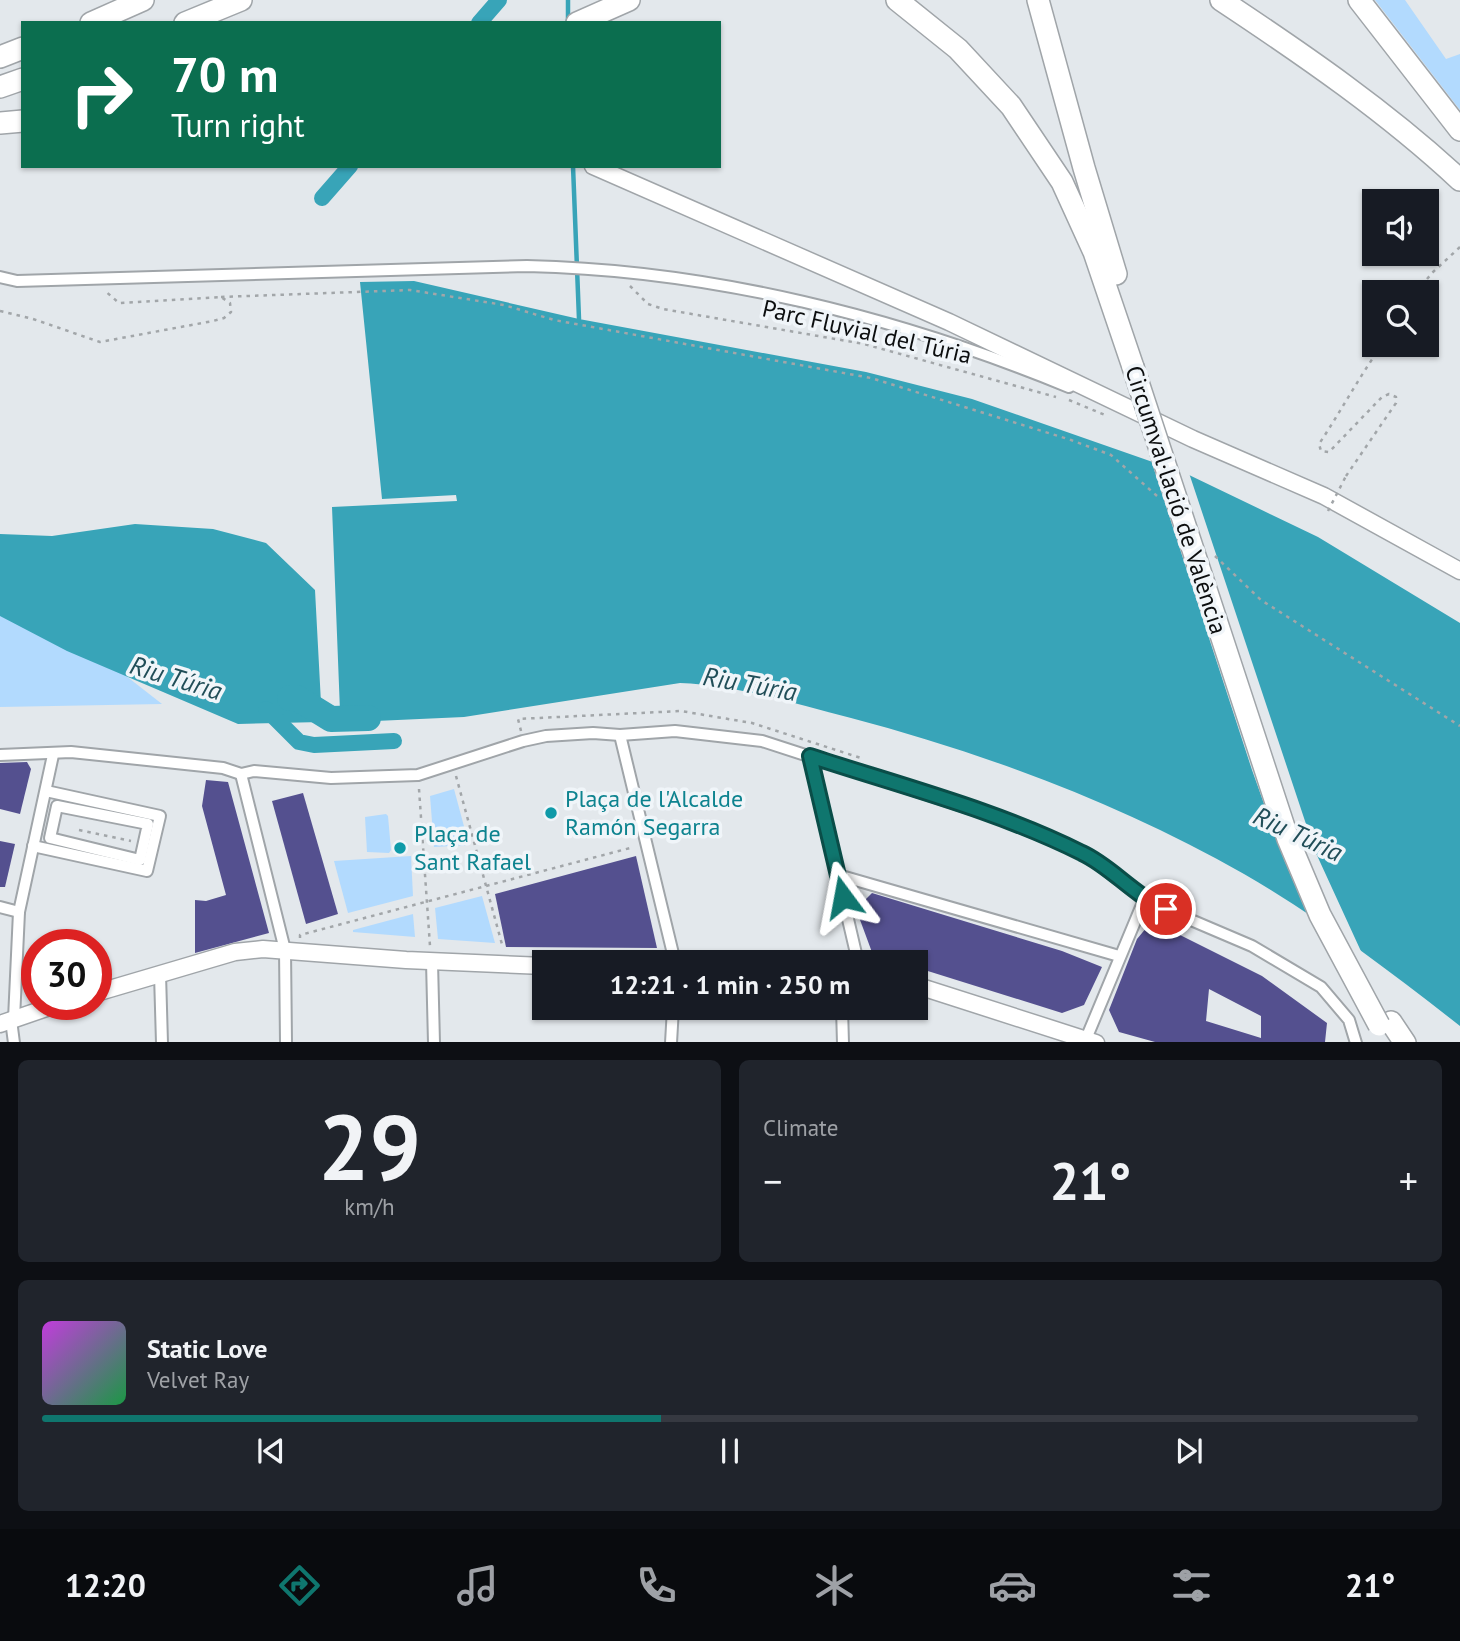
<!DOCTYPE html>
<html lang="en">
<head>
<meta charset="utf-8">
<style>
	body { margin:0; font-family:"PT Sans",sans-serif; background:#20242c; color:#f1f3f6; height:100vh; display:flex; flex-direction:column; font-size:26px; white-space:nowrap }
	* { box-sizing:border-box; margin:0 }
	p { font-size:23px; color:#9ea1a6 }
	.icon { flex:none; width:38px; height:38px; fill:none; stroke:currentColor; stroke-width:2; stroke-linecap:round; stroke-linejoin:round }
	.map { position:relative; height:1042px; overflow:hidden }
	.drawer { display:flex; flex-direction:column; gap:18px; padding:18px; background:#0d0f14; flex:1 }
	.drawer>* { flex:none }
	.banner { position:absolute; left:21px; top:21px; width:700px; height:147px; border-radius:0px; box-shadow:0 2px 5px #0004; background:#0b6e4f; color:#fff; overflow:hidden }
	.fabs { position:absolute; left:1362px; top:189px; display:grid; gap:14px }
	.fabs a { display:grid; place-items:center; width:77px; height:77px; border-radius:0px; background:#171b24; box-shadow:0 2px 5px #0004; font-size:35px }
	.speed { position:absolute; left:21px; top:929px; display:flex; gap:14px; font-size:35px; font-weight:700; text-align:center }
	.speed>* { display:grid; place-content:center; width:91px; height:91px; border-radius:50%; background:#171b24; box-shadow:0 2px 5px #0004; line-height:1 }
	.speed .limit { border:10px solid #d22; background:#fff; color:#111 }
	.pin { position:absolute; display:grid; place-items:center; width:60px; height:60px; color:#fff; margin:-30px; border:4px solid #fff; border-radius:50%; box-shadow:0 2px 7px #0007 }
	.me { position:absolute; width:77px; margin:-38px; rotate:347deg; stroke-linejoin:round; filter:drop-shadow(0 0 5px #0008) }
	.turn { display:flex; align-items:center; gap:24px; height:147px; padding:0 35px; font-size:32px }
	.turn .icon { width:91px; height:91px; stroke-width:2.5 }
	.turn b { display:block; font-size:49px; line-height:60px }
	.big { font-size:52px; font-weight:700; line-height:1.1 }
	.drawer .tile { flex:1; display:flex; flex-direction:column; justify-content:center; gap:10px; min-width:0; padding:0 24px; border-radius:10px; background:#20242c }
	.drawer .dial { align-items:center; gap:0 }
	.dial b { font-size:91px; line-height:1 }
	.song { display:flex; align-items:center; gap:21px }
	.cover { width:84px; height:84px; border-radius:10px; background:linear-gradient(135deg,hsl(290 70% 55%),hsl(140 70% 35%)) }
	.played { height:7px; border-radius:4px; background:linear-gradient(90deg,#0f766e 45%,#363941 45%) }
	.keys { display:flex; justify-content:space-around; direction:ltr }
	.heat { display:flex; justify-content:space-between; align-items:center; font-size:38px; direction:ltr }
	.drawer .tiles { flex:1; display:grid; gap:18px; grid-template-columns:1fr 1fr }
	.tile:last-child { grid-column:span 2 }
	.trip { position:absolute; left:532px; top:950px; width:396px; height:70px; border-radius:0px; background:#171b24; box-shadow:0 2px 5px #0004; font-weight:700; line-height:70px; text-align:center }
	.dock { display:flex; height:112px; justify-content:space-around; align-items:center; background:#090b0e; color:#9ea1a6 }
	.dock .icon { width:49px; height:49px }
	.dock .current { color:#0f766e }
	.dock b { font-size:32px; color:#f1f3f6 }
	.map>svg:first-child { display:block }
	.green { fill:#b2dafe }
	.water { fill:#38a4b8 }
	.pier { fill:#e3e8ec }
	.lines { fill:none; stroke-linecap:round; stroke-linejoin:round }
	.stream { stroke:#38a4b8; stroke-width:4.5 }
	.canal { stroke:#38a4b8; stroke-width:16 }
	.river { stroke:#38a4b8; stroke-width:26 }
	.building { fill:#54508f; fill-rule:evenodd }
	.street-casing { stroke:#a0a5a9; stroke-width:14 }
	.secondary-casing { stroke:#a0a5a9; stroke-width:19 }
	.highway-casing { stroke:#a0a5a9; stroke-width:24 }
	.path { stroke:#a2a6a9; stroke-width:2.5; stroke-dasharray:3.5 5; stroke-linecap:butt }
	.street { stroke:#fff; stroke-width:10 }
	.secondary { stroke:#fff; stroke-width:16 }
	.highway { stroke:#fff; stroke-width:21 }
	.highway-bridge-casing { stroke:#a0a5a9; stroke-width:24; stroke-linecap:butt }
	.path-bridge { stroke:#a2a6a9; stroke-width:2.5; stroke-dasharray:3.5 5; stroke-linecap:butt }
	.highway-bridge { stroke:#fff; stroke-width:21 }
	.route-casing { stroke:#0a4d48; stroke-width:18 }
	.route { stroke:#0f766e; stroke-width:12 }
	.culture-dot { fill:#0f9aa8; stroke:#f0f5f9; stroke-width:2.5 }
	.labels { text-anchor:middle; stroke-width:7; stroke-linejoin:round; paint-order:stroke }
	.street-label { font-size:24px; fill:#0c0e0f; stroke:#f0f5f9 }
	.culture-label { font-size:24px; fill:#0d838f; stroke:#f0f5f9; text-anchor:start }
	.water-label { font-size:26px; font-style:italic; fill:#214e58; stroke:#f0f5f9 }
</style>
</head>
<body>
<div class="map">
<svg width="1460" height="1043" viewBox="0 0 1460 1043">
	<rect width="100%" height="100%" fill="#e3e8ec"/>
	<!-- green -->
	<g class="green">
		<path d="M1375 0H1405L1446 59 1460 54V110Z"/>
		<path d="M0 613 121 672 162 704 0 707Z"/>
		<path d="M454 789 469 845 434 847 430 796Z"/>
		<path d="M386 814 388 816 391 850 389 853 367 852 365 817Z"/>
		<path d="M411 856 413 896 348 913 334 861Z"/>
		<path d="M482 896 495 943 438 939 435 908Z"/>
		<path d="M413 914 415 937 353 932V930Z"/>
	</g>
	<!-- water -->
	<g class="water">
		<path d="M414 281 579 319 866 372 972 399 1187 474 1318 537 1460 623V1026C1391 972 1320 918 1244 874 1121 804 987 754 851 718 795 704 738 685 680 683L464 717 331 723V716L345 714 340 711 332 507 457 501 456 495 382 499 360 282Z"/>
		<path d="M135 524 213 529 266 543 315 590 322 722 238 724 67 651 0 616V534L52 536Z"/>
	</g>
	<!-- pier -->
	<path class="pier" d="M1150 457 1188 470 1315 851 1365 960 1310 921 1283 857 1252 770Z"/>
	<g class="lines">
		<!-- stream -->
		<g class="stream">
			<path d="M568 0V23"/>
			<path d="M573 166 579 319"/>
		</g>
		<!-- canal -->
		<g class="canal">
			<path d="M479 23 499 0"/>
			<path d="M322 198 350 166"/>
			<path d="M266 709 299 742 314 745 394 741"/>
		</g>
		<!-- river -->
		<path class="river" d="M290 698H297L331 719 368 718"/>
	</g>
	<!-- building -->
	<g class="building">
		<path d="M27 762 31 769 20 814 0 809V763Z"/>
		<path d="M206 780 228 782 269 933 195 953V900L206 901 226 895 202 806Z"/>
		<path d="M303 793 338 914 306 924 272 801Z"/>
		<path d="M0 841 15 844 5 887H0Z"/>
		<path d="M636 856 657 948 506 947 495 894Z"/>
		<path d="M872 893 1062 951 1102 967 1084 1005 1062 1013 915 967V962H900L873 955 856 909Z"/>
		<path d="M1152 921 1262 976 1327 1023 1325 1042H1155L1119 1032 1109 1010 1137 939ZM1209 989 1261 1016V1038L1206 1021Z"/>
	</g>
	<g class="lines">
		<defs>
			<g id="street">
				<path d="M0 277 17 281 527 266C712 270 898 317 1069 387"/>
				<path d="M620 735 675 962"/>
				<path d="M0 755 71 752 223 768 241 774 254 771 331 778 418 775 523 741 546 736 593 733 620 735 675 731 762 741 990 815 1084 853 1144 900 1252 946 1321 987 1349 1020 1356 1043"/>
				<path d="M810 756 858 962"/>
				<path d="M241 774 285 950 286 1043"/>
				<path d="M57 806 148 824 140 860 50 838Z"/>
				<path d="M33 846 147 871 160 816 46 791"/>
				<path d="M838 875 1119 956"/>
				<path d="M0 907 19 912"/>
				<path d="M432 962 434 1043"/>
				<path d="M160 974 162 1043"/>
				<path d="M842 1008 843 1043"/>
				<path d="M14 1019 19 912 53 755"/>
				<path d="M11 1020 14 1043"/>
				<path d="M1086 1039 1144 900"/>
				<path d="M671 1043 673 1008"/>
			</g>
			<g id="secondary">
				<path d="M593 166 949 322 1193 439 1324 496 1460 571"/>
				<path d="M915 985 1096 1043"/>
				<path d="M96 993 235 952 263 949 406 960 544 966"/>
				<path d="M0 1024 58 1004"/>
			</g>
			<g id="highway">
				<path d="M897 0 958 49 1011 106 1062 182 1094 252 1133 367"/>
				<path d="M1038 0 1084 168 1116 274"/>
				<path d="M1221 0C1304 55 1387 112 1460 180"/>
				<path d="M1359 0 1460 130"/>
				<path d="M91 23 143 0"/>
				<path d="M185 23 241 0"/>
				<path d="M577 23 629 0"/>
				<path d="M0 57 23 48"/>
				<path d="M0 87 23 79"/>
				<path d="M0 123 23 121"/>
				<path d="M1391 1022 1405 1043"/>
			</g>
		</defs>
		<!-- street casing -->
		<use href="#street" class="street-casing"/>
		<!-- secondary casing -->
		<use href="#secondary" class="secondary-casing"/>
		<!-- highway casing -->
		<use href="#highway" class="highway-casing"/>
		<!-- path -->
		<g class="path">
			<path d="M630 286 648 304 663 309 864 344 1056 397"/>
			<path d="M1416 292 1433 272 1460 247"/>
			<path d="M221 297 410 290 504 305 554 320 871 378 1071 440 1111 455 1157 496"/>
			<path d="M0 311 33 319 100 342 213 321 224 318 231 312 230 303 221 297 119 303 104 290"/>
			<path d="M1069 400 1105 415"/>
			<path d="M1346 476 1396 403V397L1389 394 1382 397 1329 452 1321 451 1319 444C1341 411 1359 377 1382 345"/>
			<path d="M1215 556 1261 600 1460 726"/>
			<path d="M521 731 518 719 681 711 752 723 864 759"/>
			<path d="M456 776 503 948"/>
			<path d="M419 789 430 946"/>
			<path d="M79 830 131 841"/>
			<path d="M300 938V935L634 847"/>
		</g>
		<!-- street -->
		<use href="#street" class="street"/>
		<!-- secondary -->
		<use href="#secondary" class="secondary"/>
		<!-- highway -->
		<use href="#highway" class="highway"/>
		<defs>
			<path id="highway-bridge" d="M1133 367 1288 839 1320 915 1379 1025"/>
		</defs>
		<!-- highway-bridge casing -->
		<use href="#highway-bridge" class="highway-bridge-casing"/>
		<!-- path-bridge -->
		<path class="path-bridge" d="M1328 511 1346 476"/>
		<!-- highway-bridge -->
		<use href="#highway-bridge" class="highway-bridge"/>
	</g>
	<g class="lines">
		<defs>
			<path id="route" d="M843 897 810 756C901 786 996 810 1082 853 1112 867 1133 895 1166 909"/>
		</defs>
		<!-- route casing -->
		<use href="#route" class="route-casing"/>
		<!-- route -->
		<use href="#route" class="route"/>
	</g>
	<!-- markers -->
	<g class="culture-dot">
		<circle cx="551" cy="813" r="7"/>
		<circle cx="400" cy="848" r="7"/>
	</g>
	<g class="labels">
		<!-- street labels -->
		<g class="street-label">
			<text transform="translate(867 332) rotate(13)" y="8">Parc Fluvial del Túria</text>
			<text transform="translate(1176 500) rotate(72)" y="8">Circumval·lació de València</text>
		</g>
		<!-- culture labels -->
		<g class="culture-label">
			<text x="565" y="807">Plaça de l'Alcalde<tspan x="565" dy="28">Ramón Segarra</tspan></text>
			<text x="414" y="842">Plaça de<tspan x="414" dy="28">Sant Rafael</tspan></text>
		</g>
		<!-- water labels -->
		<g class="water-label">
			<text transform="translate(176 678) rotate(17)" y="9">Riu Túria</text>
			<text transform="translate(750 684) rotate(10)" y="9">Riu Túria</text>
			<text transform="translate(1298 834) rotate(25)" y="9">Riu Túria</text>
		</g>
	</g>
</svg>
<div class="fabs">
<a><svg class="icon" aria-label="sound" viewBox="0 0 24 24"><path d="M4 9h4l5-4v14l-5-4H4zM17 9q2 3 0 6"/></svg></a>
<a><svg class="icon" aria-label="search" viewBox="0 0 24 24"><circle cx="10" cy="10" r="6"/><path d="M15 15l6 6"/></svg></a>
</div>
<div class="speed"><div class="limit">30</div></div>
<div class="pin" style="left:1166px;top:909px;background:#d93025"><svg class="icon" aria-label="arrive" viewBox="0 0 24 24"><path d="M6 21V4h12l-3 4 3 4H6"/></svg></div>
<svg class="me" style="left:843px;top:897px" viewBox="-20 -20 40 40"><path d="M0-17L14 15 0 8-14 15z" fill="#0f766e" stroke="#fff" stroke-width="4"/></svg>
<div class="trip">12:21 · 1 min · 250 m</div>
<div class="banner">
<div class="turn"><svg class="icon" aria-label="right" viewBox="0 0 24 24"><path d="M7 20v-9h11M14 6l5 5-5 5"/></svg><div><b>70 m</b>Turn right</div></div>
</div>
</div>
<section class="drawer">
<div class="tiles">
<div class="tile dial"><b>29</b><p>km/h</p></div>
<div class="tile"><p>Climate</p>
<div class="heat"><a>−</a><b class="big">21°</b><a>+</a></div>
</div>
<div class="tile">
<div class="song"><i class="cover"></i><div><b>Static Love</b><p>Velvet Ray</p></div></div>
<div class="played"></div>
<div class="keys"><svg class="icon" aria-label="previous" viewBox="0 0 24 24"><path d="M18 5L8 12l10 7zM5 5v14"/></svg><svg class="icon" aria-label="pause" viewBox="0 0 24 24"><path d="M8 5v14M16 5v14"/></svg><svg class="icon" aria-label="next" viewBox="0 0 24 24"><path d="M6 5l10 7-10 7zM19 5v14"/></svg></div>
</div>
</div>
</section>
<nav class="dock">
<b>12:20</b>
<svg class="icon current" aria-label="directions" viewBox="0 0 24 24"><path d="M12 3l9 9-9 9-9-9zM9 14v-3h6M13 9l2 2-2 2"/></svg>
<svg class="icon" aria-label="music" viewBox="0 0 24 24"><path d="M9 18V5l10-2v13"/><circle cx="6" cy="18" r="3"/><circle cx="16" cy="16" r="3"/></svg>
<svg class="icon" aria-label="phone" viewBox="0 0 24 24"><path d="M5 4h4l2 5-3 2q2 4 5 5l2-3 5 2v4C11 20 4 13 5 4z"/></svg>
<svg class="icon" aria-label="climate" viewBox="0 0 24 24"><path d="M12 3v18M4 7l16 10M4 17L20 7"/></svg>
<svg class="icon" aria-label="car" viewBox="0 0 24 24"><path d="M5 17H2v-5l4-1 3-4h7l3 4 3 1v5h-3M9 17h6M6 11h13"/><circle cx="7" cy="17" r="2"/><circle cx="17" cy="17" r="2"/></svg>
<svg class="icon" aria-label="filters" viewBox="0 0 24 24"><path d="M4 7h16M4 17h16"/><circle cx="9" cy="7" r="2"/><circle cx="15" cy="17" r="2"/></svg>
<b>21°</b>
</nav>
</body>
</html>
